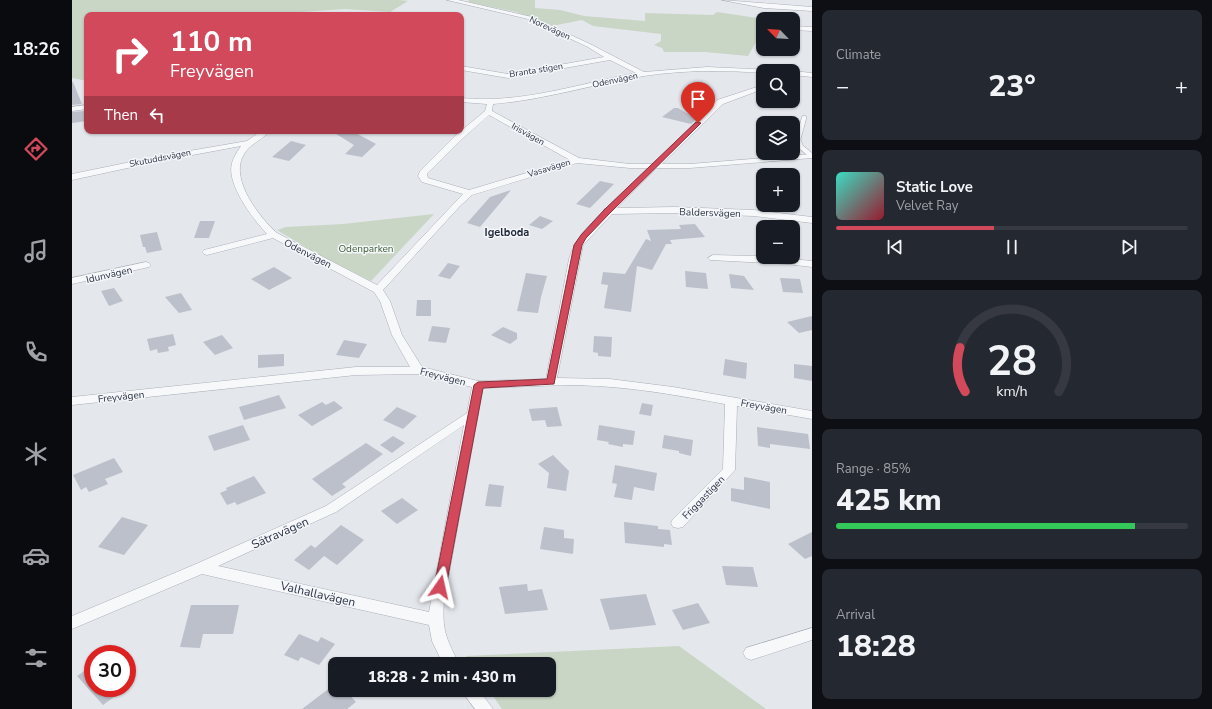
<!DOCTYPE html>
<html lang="en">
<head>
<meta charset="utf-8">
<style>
	body { margin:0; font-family:"Nunito Sans",sans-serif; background:#242831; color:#f1f3f6; height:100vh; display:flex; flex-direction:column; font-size:15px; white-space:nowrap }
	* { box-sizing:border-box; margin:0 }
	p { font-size:13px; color:#9ea1a6 }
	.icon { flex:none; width:22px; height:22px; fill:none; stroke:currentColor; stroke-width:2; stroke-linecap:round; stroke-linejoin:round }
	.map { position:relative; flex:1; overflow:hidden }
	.side { display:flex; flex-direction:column; gap:10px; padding:10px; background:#0d0f14; width:400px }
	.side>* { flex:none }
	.banner { position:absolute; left:12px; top:12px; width:380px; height:122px; border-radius:8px; box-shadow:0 1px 3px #0004; background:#d1495b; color:#fff; overflow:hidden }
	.needle { width:26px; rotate:295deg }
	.fabs { position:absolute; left:684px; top:12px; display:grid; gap:8px }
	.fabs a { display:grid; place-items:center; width:44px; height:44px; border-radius:8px; background:#171b24; box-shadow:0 1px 3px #0004; font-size:20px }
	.speed { position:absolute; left:12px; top:645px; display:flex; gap:8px; font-size:20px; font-weight:700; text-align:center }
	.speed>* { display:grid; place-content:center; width:52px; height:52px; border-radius:50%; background:#171b24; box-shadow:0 1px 3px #0004; line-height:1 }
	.speed .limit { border:6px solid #d22; background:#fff; color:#111 }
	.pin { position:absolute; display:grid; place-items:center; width:34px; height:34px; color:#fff; margin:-41px -17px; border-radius:50% 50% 50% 0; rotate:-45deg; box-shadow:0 0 4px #0007 }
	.pin .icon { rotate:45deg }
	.me { position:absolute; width:44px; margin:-22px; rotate:11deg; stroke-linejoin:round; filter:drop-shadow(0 0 3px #0008) }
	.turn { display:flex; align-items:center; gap:14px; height:84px; padding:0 20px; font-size:18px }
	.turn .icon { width:52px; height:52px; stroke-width:2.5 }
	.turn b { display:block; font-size:28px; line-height:34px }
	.then { display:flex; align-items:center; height:38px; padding:0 20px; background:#0003; gap:8px; font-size:15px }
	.big { font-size:30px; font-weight:800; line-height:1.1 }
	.side .card { flex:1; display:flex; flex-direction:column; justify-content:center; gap:6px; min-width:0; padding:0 14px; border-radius:8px; background:#242831 }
	.side .dial { align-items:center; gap:0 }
	.dial svg { height:104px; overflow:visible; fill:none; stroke:#363941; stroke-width:7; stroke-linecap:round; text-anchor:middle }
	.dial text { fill:#f1f3f6; stroke:none }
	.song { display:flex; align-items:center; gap:12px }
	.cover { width:48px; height:48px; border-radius:6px; background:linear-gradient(135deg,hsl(170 70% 55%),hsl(350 70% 35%)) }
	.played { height:4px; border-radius:2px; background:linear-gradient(90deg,#d1495b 45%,#363941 45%) }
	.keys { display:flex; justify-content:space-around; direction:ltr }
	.heat { display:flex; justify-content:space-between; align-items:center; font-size:22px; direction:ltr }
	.charge { height:6px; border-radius:3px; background:linear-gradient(90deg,#34c759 85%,#363941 0) }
	.trip { position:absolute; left:256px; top:657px; width:228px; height:40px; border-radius:8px; background:#171b24; box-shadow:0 1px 3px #0004; font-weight:800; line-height:40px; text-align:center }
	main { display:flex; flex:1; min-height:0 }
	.tabs { display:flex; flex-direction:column; width:72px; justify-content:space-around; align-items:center; background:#090b0e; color:#9ea1a6 }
	.tabs .icon { width:28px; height:28px }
	.tabs .on { color:#d1495b }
	.tabs b { font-size:18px; color:#f1f3f6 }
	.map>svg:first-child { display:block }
	.green { fill:#c9d6c5 }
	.building { fill:#bbc0ca }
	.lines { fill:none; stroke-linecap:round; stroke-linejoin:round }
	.service-casing { stroke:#a9aeb7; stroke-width:5.5 }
	.minor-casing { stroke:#a9aeb7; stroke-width:1 }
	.service { stroke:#f7f8fa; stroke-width:4.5 }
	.minor { fill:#f7f8fa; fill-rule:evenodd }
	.route { fill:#d1495b; stroke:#882f3b }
	.labels { text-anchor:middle; stroke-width:3; stroke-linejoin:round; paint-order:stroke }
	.far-street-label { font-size:9px; fill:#2b3445; stroke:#f4f6f9 }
	.street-label { font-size:10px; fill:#2b3445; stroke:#f4f6f9 }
	.park-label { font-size:10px; fill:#3f6138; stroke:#f4f6f9 }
	.neighbourhood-label { font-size:11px; font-weight:bold; fill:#1d2536; stroke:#f4f6f9 }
	.near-street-label { font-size:12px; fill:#2b3445; stroke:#f4f6f9 }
</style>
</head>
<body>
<main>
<nav class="tabs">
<b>18:26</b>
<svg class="icon on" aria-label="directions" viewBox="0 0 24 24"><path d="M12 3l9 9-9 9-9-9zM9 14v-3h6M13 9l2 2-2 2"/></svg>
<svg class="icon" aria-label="music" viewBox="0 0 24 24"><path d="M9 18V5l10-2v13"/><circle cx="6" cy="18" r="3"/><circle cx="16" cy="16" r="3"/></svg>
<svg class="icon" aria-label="phone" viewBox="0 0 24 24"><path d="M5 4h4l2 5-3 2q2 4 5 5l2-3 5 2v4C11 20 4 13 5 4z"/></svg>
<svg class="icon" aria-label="climate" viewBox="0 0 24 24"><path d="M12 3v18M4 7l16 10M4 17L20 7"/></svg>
<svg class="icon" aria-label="car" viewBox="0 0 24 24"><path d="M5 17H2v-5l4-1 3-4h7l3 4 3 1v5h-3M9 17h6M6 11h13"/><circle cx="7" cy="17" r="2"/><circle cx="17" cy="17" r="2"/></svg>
<svg class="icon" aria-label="filters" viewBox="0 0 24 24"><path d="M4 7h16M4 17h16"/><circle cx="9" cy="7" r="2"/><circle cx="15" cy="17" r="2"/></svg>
</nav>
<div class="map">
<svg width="740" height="709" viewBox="0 0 740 709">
	<rect width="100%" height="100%" fill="#e4e7ec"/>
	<!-- green -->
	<g class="green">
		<path d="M0 0H327L336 1 318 12 273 9 186 15H15V81L0 78Z"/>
		<path d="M397 0H463V8L488 10 512 16 573 21V13L641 15 645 12 692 19 691 30 676 56 633 52H592L590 48 582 45 589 41V34L521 26 510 20 480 26 464 19 444 12 396 2Z"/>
		<path d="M362 214 299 281 245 254 205 230 214 227 271 224Z"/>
		<path d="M607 646 694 709H430L417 690H477V664H400L394 656Z"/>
	</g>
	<!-- building -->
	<g class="building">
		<path d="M0 82H1L10 104 0 105Z"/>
		<path d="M602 108H606L624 119 619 124 590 117Z"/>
		<path d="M12 111 15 121 0 123V112Z"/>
		<path d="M262 131H280L304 144 290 157 273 154 282 145 261 132Z"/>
		<path d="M219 141 234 145 217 161 200 157Z"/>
		<path d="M528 181 542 184 518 208 504 204Z"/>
		<path d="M439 190 408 227 395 223 418 197Z"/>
		<path d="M468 216 481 221 470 229 457 225Z"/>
		<path d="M128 221H143L137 238H122Z"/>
		<path d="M623 224 633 237 598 240 600 244H594L580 270 565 266 559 312 532 308 536 285 529 284 531 272 553 274 574 239 579 241 575 230 609 229 607 225Z"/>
		<path d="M85 232 90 250 75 253 73 247H71L68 235Z"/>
		<path d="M376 263 388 266 378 279 366 276Z"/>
		<path d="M202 267 220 278 197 290 179 279Z"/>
		<path d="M613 271 634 273 636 289 614 287Z"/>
		<path d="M454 273 475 276 469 297 466 313 445 311Z"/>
		<path d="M657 274 672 276 682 290 659 288Z"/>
		<path d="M708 278 728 279 731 293 711 292Z"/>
		<path d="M42 288 51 301 37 306 29 291Z"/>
		<path d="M109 293 120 310 107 313 93 297Z"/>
		<path d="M345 300H359V316H344Z"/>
		<path d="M740 316V330L727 333 715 322Z"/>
		<path d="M360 326 378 328 374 343 356 341Z"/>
		<path d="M431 327 445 333V339L438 344 419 335Z"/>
		<path d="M101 334 104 345 96 347 97 351 86 353 85 349 78 351 75 339Z"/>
		<path d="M150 335 161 348 143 355 131 342Z"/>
		<path d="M522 336 540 337 539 357 526 356V353L521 352Z"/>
		<path d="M272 340 295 344 287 358 264 355Z"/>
		<path d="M212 354V366L186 368V355Z"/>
		<path d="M653 359 675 363 674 379 651 375Z"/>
		<path d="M722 364 740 366V381L722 378Z"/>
		<path d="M207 395 214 408 172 420 167 407Z"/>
		<path d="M262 401 271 408 240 426 226 415 250 402 254 405Z"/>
		<path d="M570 403 581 405 579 416 567 414Z"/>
		<path d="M325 407 345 416 331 429 311 420Z"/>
		<path d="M485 407 490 426 475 427 473 420 460 421 457 409Z"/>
		<path d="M171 425 178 440 142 451 136 436Z"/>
		<path d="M527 425 563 431 561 445 551 444V447L536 444 537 442 525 440Z"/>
		<path d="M685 427 736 434 738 449 698 444V448L686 446Z"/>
		<path d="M592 435 621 440 619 456 607 453V451L590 448Z"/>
		<path d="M321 436 333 443 320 453 308 445Z"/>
		<path d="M294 443 311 454 270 484 274 487 260 496 240 479Z"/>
		<path d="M481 455 497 471 494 491 475 488 477 473 466 464Z"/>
		<path d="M42 458 51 472 33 479 36 484 17 492 14 487 9 490 1 475Z"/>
		<path d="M543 465 585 473 582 491 562 487 560 500 542 497 545 484 540 483Z"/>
		<path d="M182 476 194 493 165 505 163 502 155 505 148 493 155 490 154 488Z"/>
		<path d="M672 477 698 482V509L659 501V488L672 490Z"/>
		<path d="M417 484 432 486 429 507 413 506Z"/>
		<path d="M330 498 346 510 325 524 309 511Z"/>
		<path d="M50 517 76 525 52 555 26 547Z"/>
		<path d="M552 522 586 526V529L598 530 600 545 592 544V547L553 543Z"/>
		<path d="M269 525 292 540 265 565 252 556 237 570 222 560 239 545 243 548Z"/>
		<path d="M472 527 492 530V538L502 539 501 554 468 549Z"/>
		<path d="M740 532V556L733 559 716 544Z"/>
		<path d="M650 566 681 567 686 587 654 585Z"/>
		<path d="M455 584 456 591 470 589 476 610 433 614 427 587Z"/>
		<path d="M574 594 584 625 538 630 528 599Z"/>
		<path d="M626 603 638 623 611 630 600 610Z"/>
		<path d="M119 605H167L161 634H131L128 648 108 647Z"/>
		<path d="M227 634 246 642 249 637 263 644 247 665 229 657 226 661 212 655Z"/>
		<path d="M21 665V688H54L31 705 5 676Z"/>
		<path d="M263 684V690H273L284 702 275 709H230Z"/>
	</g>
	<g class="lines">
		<defs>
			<path id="service" d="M732 118 726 140 729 147 740 156"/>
			<g id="minor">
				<path d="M375 0H386L460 17 520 45 572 72 635 67 701 70 702 71H691V73C651 70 611 70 572 76 521 84 472 100 421 104L420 111 507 158 558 164H581L645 100 691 85V89L651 104 590 164H618L740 154V158L618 168H585L545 208 603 207 682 210 740 217V223L682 216 603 213 540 214 511 245 485 378 538 379 601 387 740 411V419L665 406 663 470 611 527 606 528 601 527 599 523 601 519 651 469 653 404C615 397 577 390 539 387 497 383 453 387 411 388L372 601C370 632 374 637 387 664H371L360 641 357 625 130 574 0 629V616L124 564 254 506 395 413 400 387 346 374 284 375 0 405V397L284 367H338L320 335 308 301 302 292 201 238 135 255 132 254 130 252 132 250 195 234C181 219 154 184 160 163 162 156 165 152 169 146L88 161 0 180V174L88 156 175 141 189 131H198C190 140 177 144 171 156 158 180 188 218 205 233L305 285 391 194 350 182 346 176 348 171 384 135 413 111 415 104 389 102V98C449 104 506 84 564 73L538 60 436 78 389 70V66L436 74 532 57 516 47 456 19ZM417 115 498 160 397 190 356 178 355 174 390 139ZM505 163 558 168H576L535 208 532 209 531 212C515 227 504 237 497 259L474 379 406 381 350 367 330 335 318 301 311 290 388 206 400 195ZM392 425 357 612 146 566 264 512Z"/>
				<path d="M650 0 740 7V11L692 8Z"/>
				<path d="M721 26 740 27V31L721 30Z"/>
				<path d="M721 71 740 73V77L721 75Z"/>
				<path d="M15 105V109L0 111V107Z"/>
				<path d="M641 255 719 257V259L740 261V267L715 264 638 260 636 258Z"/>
				<path d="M74 262 77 263 79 265 77 267 0 284V278Z"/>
				<path d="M740 628V640L679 660 674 658 671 653 674 648Z"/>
				<path d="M389 690H407L421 709H403Z"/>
			</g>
		</defs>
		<!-- service casing -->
		<use href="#service" class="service-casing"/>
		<!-- minor casing -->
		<use href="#minor" class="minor-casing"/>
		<!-- service -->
		<use href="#service" class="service"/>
		<!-- minor -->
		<use href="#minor" class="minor"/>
	</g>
	<!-- route -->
	<path class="route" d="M624 122 629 123 538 213 514 238 510 245 482 384 411 388 374 587 372 590 368 591 364 590 362 587 402 385 406 382 475 379 502 245 509 235 532 210Z"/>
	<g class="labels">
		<!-- far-street labels -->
		<g class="far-street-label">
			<text transform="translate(478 28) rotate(25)" y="3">Norevägen</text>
			<text transform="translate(464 70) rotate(-9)" y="3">Branta stigen</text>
			<text transform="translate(543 80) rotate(-12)" y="3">Odenvägen</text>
			<text transform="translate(456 134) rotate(29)" y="3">Irisvägen</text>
			<text transform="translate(88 158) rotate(-11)" y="3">Skutuddsvägen</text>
			<text transform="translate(477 168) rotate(-17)" y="3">Vasavägen</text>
		</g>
		<!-- street labels -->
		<g class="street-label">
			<text transform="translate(638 212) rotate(2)" y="4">Baldersvägen</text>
			<text transform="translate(236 253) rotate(27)" y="4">Odenvägen</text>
			<text transform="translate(37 274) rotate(-13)" y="4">Idunvägen</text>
			<text transform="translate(371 376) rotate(14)" y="4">Freyvägen</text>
			<text transform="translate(49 396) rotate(-6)" y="4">Freyvägen</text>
			<text transform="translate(692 406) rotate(10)" y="4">Freyvägen</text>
			<text transform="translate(631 497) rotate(-46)" y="4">Friggastigen</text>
		</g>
		<!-- park labels -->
		<g class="park-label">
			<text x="294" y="252">Odenparken</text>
		</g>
		<!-- neighbourhood labels -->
		<g class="neighbourhood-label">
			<text x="435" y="236">Igelboda</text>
		</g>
		<!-- near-street labels -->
		<g class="near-street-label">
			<text transform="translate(208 533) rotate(-24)" y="4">Sätravägen</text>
			<text transform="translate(246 594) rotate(13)" y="4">Valhallavägen</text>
		</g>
	</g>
</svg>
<div class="fabs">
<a><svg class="needle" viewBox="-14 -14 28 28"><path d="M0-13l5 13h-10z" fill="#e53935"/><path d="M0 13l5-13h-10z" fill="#9ea1a6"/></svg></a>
<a><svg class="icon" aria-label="search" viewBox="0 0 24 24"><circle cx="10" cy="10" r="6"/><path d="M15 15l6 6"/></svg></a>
<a><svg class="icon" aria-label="layers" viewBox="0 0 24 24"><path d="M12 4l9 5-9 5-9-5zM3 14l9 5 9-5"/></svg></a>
<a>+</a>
<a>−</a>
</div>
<div class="speed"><div class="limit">30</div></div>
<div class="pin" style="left:626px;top:123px;background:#d93025"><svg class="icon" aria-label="arrive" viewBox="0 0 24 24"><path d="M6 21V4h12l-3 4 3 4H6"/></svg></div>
<svg class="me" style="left:368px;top:587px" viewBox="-20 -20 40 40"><path d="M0-17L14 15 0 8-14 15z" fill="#d1495b" stroke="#fff" stroke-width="4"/></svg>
<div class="trip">18:28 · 2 min · 430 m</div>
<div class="banner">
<div class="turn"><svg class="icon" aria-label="right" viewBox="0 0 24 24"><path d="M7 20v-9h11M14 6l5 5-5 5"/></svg><div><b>110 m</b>Freyvägen</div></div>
<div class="then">Then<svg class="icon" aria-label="left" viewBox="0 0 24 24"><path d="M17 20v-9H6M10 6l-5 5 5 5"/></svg></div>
</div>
</div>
<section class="side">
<div class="card"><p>Climate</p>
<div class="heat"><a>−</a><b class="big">23°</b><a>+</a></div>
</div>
<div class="card">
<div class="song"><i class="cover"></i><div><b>Static Love</b><p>Velvet Ray</p></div></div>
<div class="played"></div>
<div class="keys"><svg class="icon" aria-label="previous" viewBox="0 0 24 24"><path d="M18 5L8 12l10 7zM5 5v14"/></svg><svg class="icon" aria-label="pause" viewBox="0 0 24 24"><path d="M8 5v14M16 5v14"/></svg><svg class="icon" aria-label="next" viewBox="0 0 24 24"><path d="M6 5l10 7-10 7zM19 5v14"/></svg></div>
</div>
<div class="card dial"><svg viewBox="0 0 100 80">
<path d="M14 69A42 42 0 1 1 86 69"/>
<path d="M14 69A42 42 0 0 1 10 35" stroke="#d1495b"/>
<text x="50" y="56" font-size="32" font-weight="700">28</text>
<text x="50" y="72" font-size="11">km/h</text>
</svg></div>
<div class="card"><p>Range · 85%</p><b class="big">425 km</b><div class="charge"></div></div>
<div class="card"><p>Arrival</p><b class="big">18:28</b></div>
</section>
</main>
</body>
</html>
